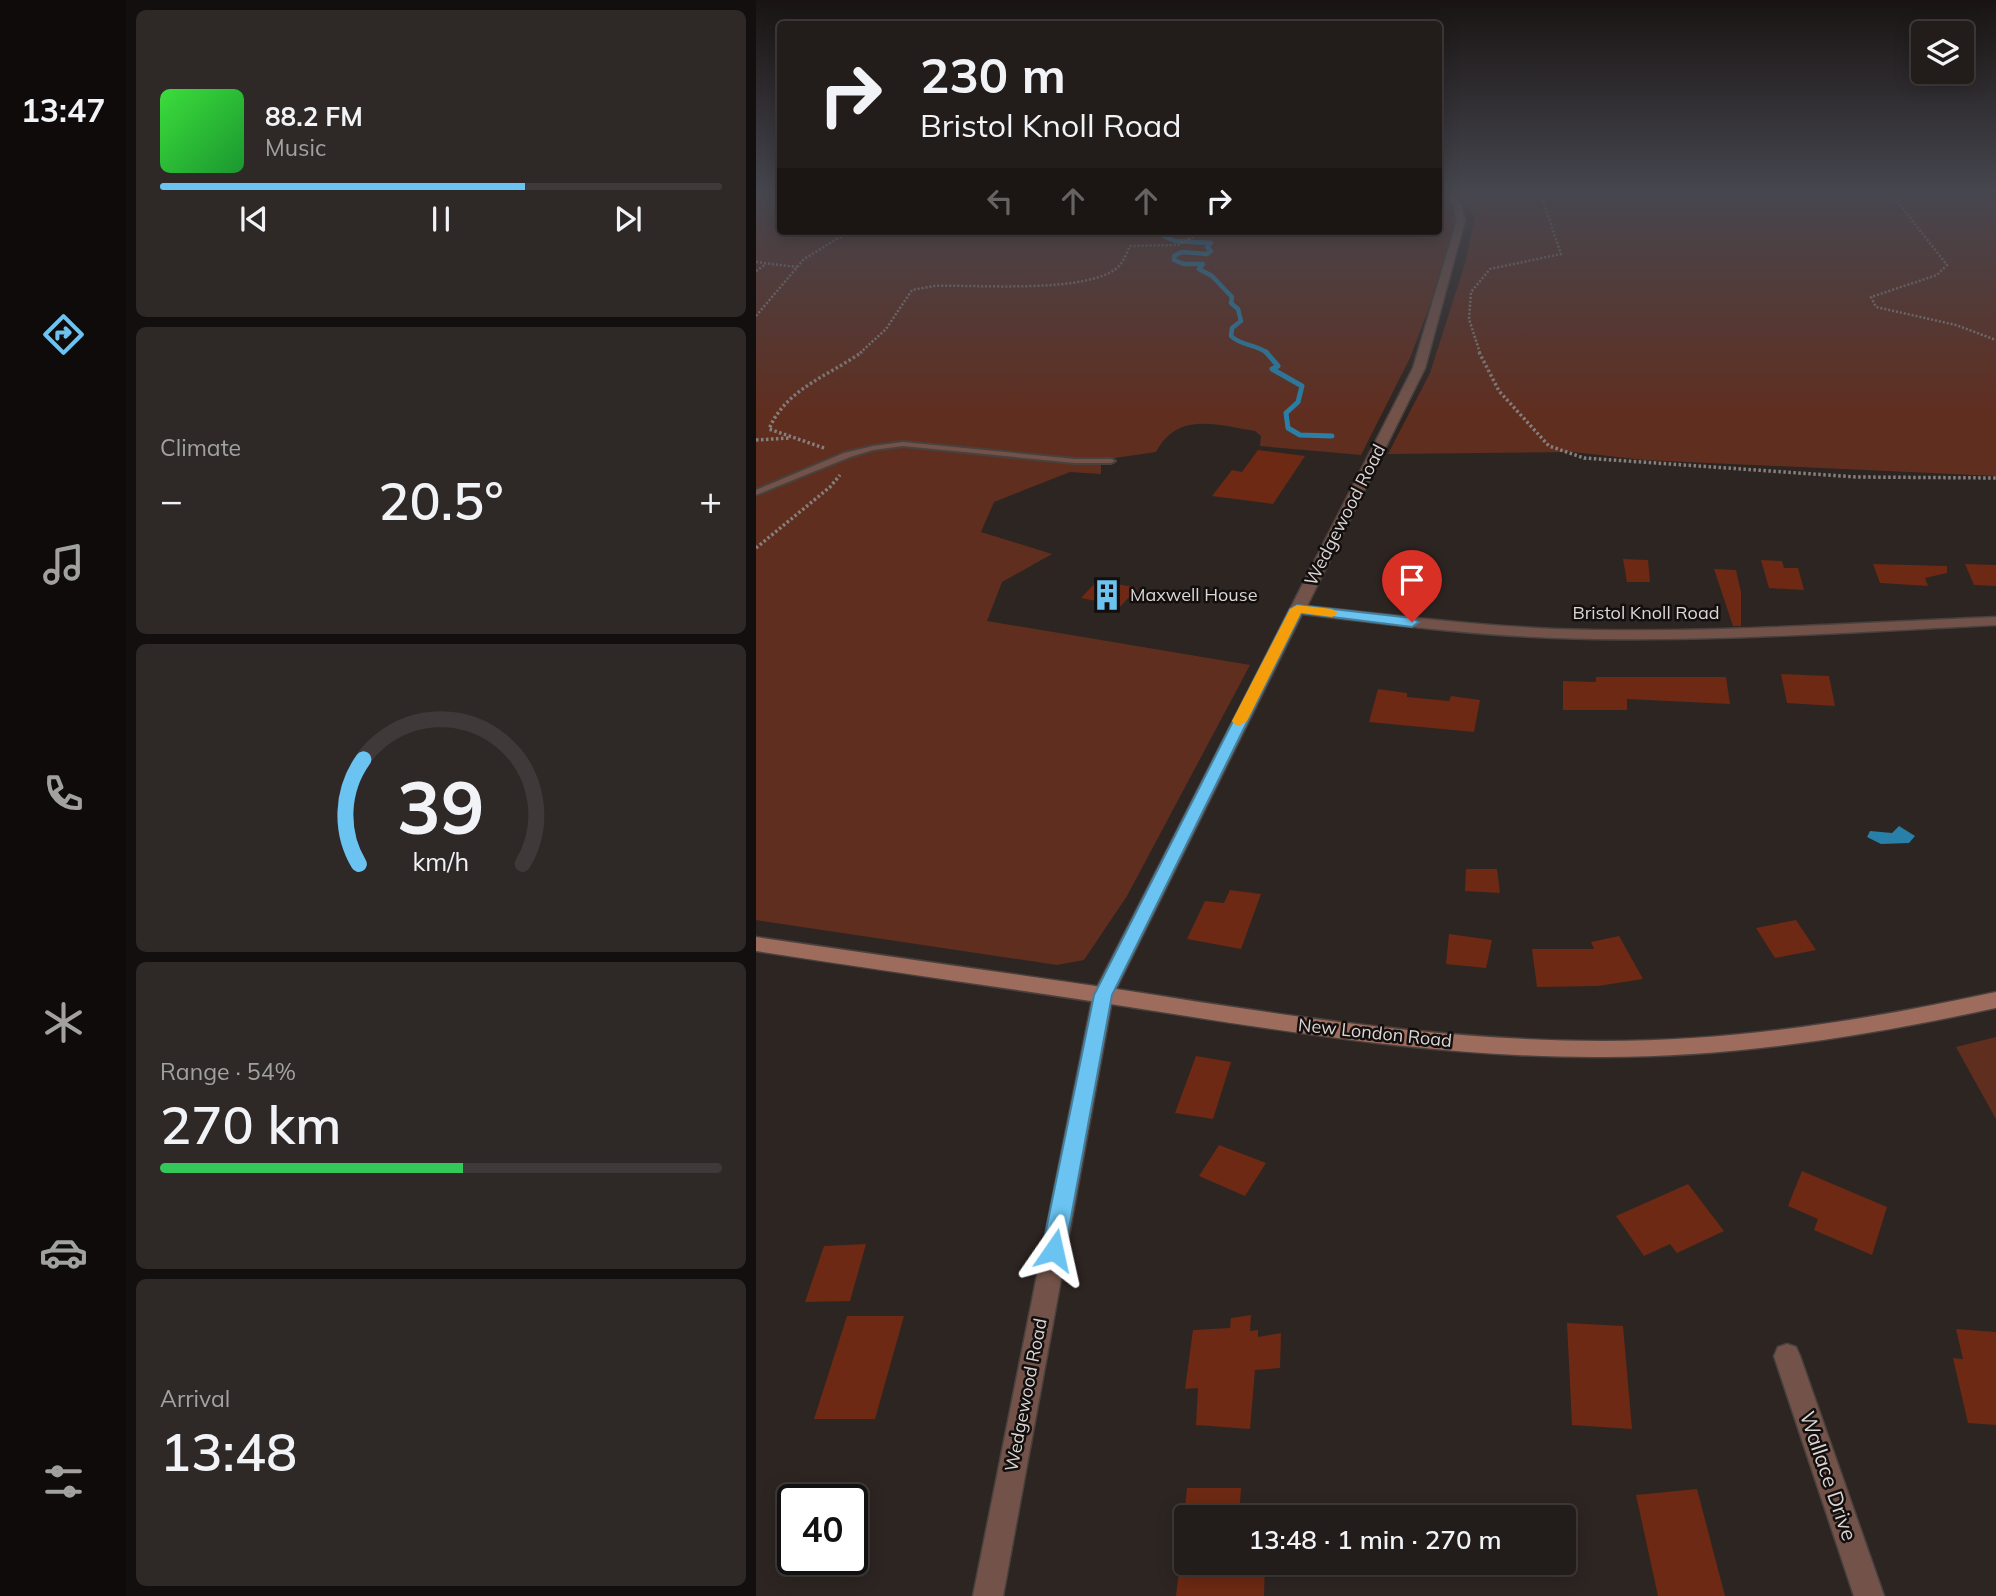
<!DOCTYPE html>
<html lang="en">
<head>
<meta charset="utf-8">
<style>
	body { margin:0; font-family:Mulish,sans-serif; background:#2e2927; color:#f1f3f6; height:100vh; display:flex; flex-direction:column; font-size:26px; white-space:nowrap }
	* { box-sizing:border-box; margin:0 }
	p { font-size:23px; color:#a2a1a2 }
	.icon { flex:none; width:38px; height:38px; fill:none; stroke:currentColor; stroke-width:2; stroke-linecap:round; stroke-linejoin:round }
	.map { position:relative; flex:1; overflow:hidden }
	.panel { display:flex; flex-direction:column; gap:10px; padding:10px; background:#130f0e; width:630px }
	.panel>* { flex:none }
	.top-card { position:absolute; left:21px; top:21px; width:665px; height:214px; border-radius:7px; box-shadow:0 4px 18px #0003,0 0 0 2px #3f3a39; background:#221c1a; color:#f1f3f6; overflow:hidden }
	.controls { position:absolute; left:1155px; top:21px; display:grid; gap:14px }
	.controls a { display:grid; place-items:center; width:63px; height:63px; border-radius:7px; background:#221c1a; box-shadow:0 4px 18px #0003,0 0 0 2px #3f3a39; font-size:35px }
	.speed { position:absolute; left:21px; top:1484px; display:flex; gap:14px; font-size:35px; font-weight:700; text-align:center }
	.speed>* { display:grid; place-content:center; width:91px; height:91px; border-radius:50%; background:#221c1a; box-shadow:0 4px 18px #0003,0 0 0 2px #3f3a39; line-height:1 }
	.speed .limit { border:4px solid #111; border-radius:10px; background:#fff; color:#111 }
	.pin { position:absolute; display:grid; place-items:center; width:60px; height:60px; color:#fff; margin:-72px -30px; border-radius:50% 50% 50% 0; rotate:-45deg; box-shadow:0 0 7px #0007 }
	.pin .icon { rotate:45deg }
	.me { position:absolute; width:77px; margin:-38px; rotate:11deg; stroke-linejoin:round; filter:drop-shadow(0 0 5px #0008) }
	.turn { display:flex; align-items:center; gap:24px; height:147px; padding:0 28px; font-size:32px }
	.turn .icon { width:91px; height:91px; stroke-width:2.5 }
	.turn b { display:block; font-size:49px; line-height:60px }
	.lanes { display:flex; align-items:center; height:66px; padding:0 28px; background:#0003; justify-content:center; gap:35px; direction:ltr }
	.lanes .off { opacity:.35 }
	.big { font-size:52px; font-weight:600; line-height:1.1 }
	.panel .tile { flex:1; display:flex; flex-direction:column; justify-content:center; gap:10px; min-width:0; padding:0 24px; border-radius:10px; background:#2e2927 }
	.panel .dial { align-items:center; gap:0 }
	.dial svg { height:182px; overflow:visible; fill:none; stroke:#3f3a39; stroke-width:7; stroke-linecap:round; text-anchor:middle }
	.dial text { fill:#f1f3f6; stroke:none }
	.song { display:flex; align-items:center; gap:21px }
	.cover { width:84px; height:84px; border-radius:10px; background:linear-gradient(135deg,hsl(120 70% 55%),hsl(130 70% 35%)) }
	.played { height:7px; border-radius:4px; background:linear-gradient(90deg,#6ac3f1 65%,#3f3a39 65%) }
	.keys { display:flex; justify-content:space-around; direction:ltr }
	.heat { display:flex; justify-content:space-between; align-items:center; font-size:38px; direction:ltr }
	.charge { height:10px; border-radius:5px; background:linear-gradient(90deg,#34c759 54%,#3f3a39 0) }
	.trip { position:absolute; left:418px; top:1505px; width:402px; height:70px; border-radius:7px; background:#221c1a; box-shadow:0 4px 18px #0003,0 0 0 2px #3f3a39; font-weight:600; line-height:70px; text-align:center }
	main { display:flex; flex:1; min-height:0 }
	.menu { display:flex; flex-direction:column; width:126px; justify-content:space-around; align-items:center; background:#0e0b0a; color:#a2a1a2 }
	.menu .icon { width:49px; height:49px }
	.menu .current { color:#6ac3f1 }
	.menu b { font-size:32px; color:#f1f3f6 }
	.map>svg:first-child { display:block }
	.green { fill:#602e1f }
	.water { fill:#2880a8 }
	.lines { fill:none; stroke-linecap:round; stroke-linejoin:round }
	.stream-far1 { stroke:#2880a8; stroke-width:4.5 }
	.stream { stroke:#2880a8; stroke-width:5 }
	.building { fill:#6d2913 }
	.service-casing { stroke:#49413e; stroke-width:4 }
	.minor-casing { stroke:#49413e; stroke-width:3 }
	.tertiary-casing { stroke:#49413e; stroke-width:3 }
	.secondary-casing { stroke:#49413e; stroke-width:3 }
	.path-far1 { stroke:#857f7d; stroke-width:2.5; stroke-dasharray:2 2; stroke-linecap:butt }
	.path { stroke:#857f7d; stroke-width:3.5; stroke-dasharray:2.5 2.5; stroke-linecap:butt }
	.service { fill:#735349; fill-rule:evenodd }
	.minor { fill:#735349; fill-rule:evenodd }
	.tertiary { fill:#735349; fill-rule:evenodd }
	.secondary { fill:#9e6c5c; fill-rule:evenodd }
	.route { fill:#6ac3f1; stroke:#457f9d; stroke-width:2 }
	.slow { fill:#f59e0b }
	.labels { text-anchor:middle; stroke-width:5; stroke-linejoin:round; paint-order:stroke }
	.street-label { font-size:18px; fill:#dbd5d4; stroke:#120f0e }
	.poi-label { font-size:18px; fill:#dbd5d4; stroke:#120f0e; text-anchor:start }
	.near-street-label { font-size:21px; fill:#dbd5d4; stroke:#120f0e }
</style>
</head>
<body>
<main>
<nav class="menu">
<b>13:47</b>
<svg class="icon current" aria-label="directions" viewBox="0 0 24 24"><path d="M12 3l9 9-9 9-9-9zM9 14v-3h6M13 9l2 2-2 2"/></svg>
<svg class="icon" aria-label="music" viewBox="0 0 24 24"><path d="M9 18V5l10-2v13"/><circle cx="6" cy="18" r="3"/><circle cx="16" cy="16" r="3"/></svg>
<svg class="icon" aria-label="phone" viewBox="0 0 24 24"><path d="M5 4h4l2 5-3 2q2 4 5 5l2-3 5 2v4C11 20 4 13 5 4z"/></svg>
<svg class="icon" aria-label="climate" viewBox="0 0 24 24"><path d="M12 3v18M4 7l16 10M4 17L20 7"/></svg>
<svg class="icon" aria-label="car" viewBox="0 0 24 24"><path d="M5 17H2v-5l4-1 3-4h7l3 4 3 1v5h-3M9 17h6M6 11h13"/><circle cx="7" cy="17" r="2"/><circle cx="17" cy="17" r="2"/></svg>
<svg class="icon" aria-label="filters" viewBox="0 0 24 24"><path d="M4 7h16M4 17h16"/><circle cx="9" cy="7" r="2"/><circle cx="15" cy="17" r="2"/></svg>
</nav>
<section class="panel">
<div class="tile">
<div class="song"><i class="cover"></i><div><b>88.2 FM</b><p>Music</p></div></div>
<div class="played"></div>
<div class="keys"><svg class="icon" aria-label="previous" viewBox="0 0 24 24"><path d="M18 5L8 12l10 7zM5 5v14"/></svg><svg class="icon" aria-label="pause" viewBox="0 0 24 24"><path d="M8 5v14M16 5v14"/></svg><svg class="icon" aria-label="next" viewBox="0 0 24 24"><path d="M6 5l10 7-10 7zM19 5v14"/></svg></div>
</div>
<div class="tile"><p>Climate</p>
<div class="heat"><a>−</a><b class="big">20.5°</b><a>+</a></div>
</div>
<div class="tile dial"><svg viewBox="0 0 100 80">
<path d="M14 69A42 42 0 1 1 86 69"/>
<path d="M14 69A42 42 0 0 1 16 23" stroke="#6ac3f1"/>
<text x="50" y="56" font-size="32" font-weight="700">39</text>
<text x="50" y="72" font-size="11">km/h</text>
</svg></div>
<div class="tile"><p>Range · 54%</p><b class="big">270 km</b><div class="charge"></div></div>
<div class="tile"><p>Arrival</p><b class="big">13:48</b></div>
</section>
<div class="map">
<svg width="1240" height="1596" viewBox="0 0 1240 1596">
	<rect width="100%" height="100%" fill="#2d2522"/>
	<!-- green -->
	<g class="green">
		<path d="M0 192H24V231H682L683 193 695 205 699 220 690 251 673 308 654 358 605 455 504 446 505 436 499 431C461 425 422 411 400 452L352 459 345 464V474L314 472 238 502 225 532 296 554 246 582 231 621 494 665 371 896 328 960 301 965 0 920Z"/>
		<path d="M696 192H1240V476L888 460 817 452 632 454 674 373 709 263 719 217Z"/>
		<path d="M1240 1037V1119L1200 1047Z"/>
	</g>
	<!-- water -->
	<path class="water" d="M1143 826 1159 836 1153 843 1125 844 1111 837 1114 831 1136 833Z"/>
	<g class="lines">
		<!-- stream-far1 -->
		<path class="stream-far1" d="M411 231 409 237 419 241 455 243 451 247 455 251 451 254 426 252 418 256V260L428 264H447L443 269 456 276 476 297 475 303 482 309 485 321 476 328 475 336C485 346 500 344 511 353"/>
		<!-- stream -->
		<path class="stream" d="M510 352 522 366 516 369 546 386 542 402 530 413 532 428 544 435 576 436"/>
	</g>
	<!-- building -->
	<g class="building">
		<path d="M502 450 549 456 517 504 456 496 476 470 486 472Z"/>
		<path d="M867 559 892 560 894 582H871Z"/>
		<path d="M1005 560 1026 561 1028 568H1042L1048 590 1013 588Z"/>
		<path d="M1117 564 1191 566V573L1169 578 1172 586 1124 583Z"/>
		<path d="M1209 564 1240 565V586L1218 585Z"/>
		<path d="M958 569 980 570 985 592V626H977Z"/>
		<path d="M342 580 381 588 365 606 325 598Z"/>
		<path d="M1025 674 1073 676 1079 706 1031 703Z"/>
		<path d="M840 677H970L974 704 871 699V710H807V681L840 682Z"/>
		<path d="M622 689 651 693V697L693 701 695 696 724 700 718 732 613 722Z"/>
		<path d="M710 869H741L744 893 709 891Z"/>
		<path d="M474 890 505 894 485 949 431 939 449 901 468 903Z"/>
		<path d="M1040 920 1060 950 1019 958 1000 928Z"/>
		<path d="M693 934 736 940 730 968 690 964Z"/>
		<path d="M863 936 887 979 842 986 781 987 776 949H838L835 942Z"/>
		<path d="M440 1056 475 1062 457 1119 419 1113Z"/>
		<path d="M463 1145 510 1163 489 1196 443 1176Z"/>
		<path d="M1046 1171 1131 1207 1116 1255 1058 1230 1062 1219 1032 1206Z"/>
		<path d="M932 1184 968 1231 921 1253 914 1244 888 1256 860 1216Z"/>
		<path d="M110 1244 94 1301 49 1302 68 1246Z"/>
		<path d="M495 1315 494 1331 502 1330V1337L525 1333 524 1368 499 1370 494 1429 440 1425 442 1388 429 1389 437 1330 474 1328 475 1318Z"/>
		<path d="M91 1316H148L119 1419H58Z"/>
		<path d="M811 1323 867 1326 876 1429 816 1425Z"/>
		<path d="M1200 1329 1240 1332V1425L1212 1423 1197 1358 1207 1359Z"/>
		<path d="M431 1488H485L483 1517H428Z"/>
		<path d="M941 1489 969 1596H902L880 1495Z"/>
		<path d="M424 1563H509L508 1596H420Z"/>
	</g>
	<g class="lines">
		<defs>
			<path id="service" d="M147 442 319 459H355L359 461 355 463H319L147 446 117 450 94 457 0 495V490L88 453 117 446Z"/>
			<g id="minor">
				<path d="M686 192H694L705 205 709 220 669 368 551 606C633 615 716 625 799 629 946 634 1094 623 1240 617V625C1094 632 946 643 800 638 715 635 631 624 546 614L357 995 354 1000 347 1003 340 1000 337 995 657 368 701 220 697 205Z"/>
				<path d="M1031 1344 1040 1347 1044 1356 1128 1596H1098L1018 1356 1022 1347Z"/>
			</g>
			<path id="tertiary" d="M347 987 354 990 357 995 247 1596H217L337 995 340 990Z"/>
			<path id="secondary" d="M0 937C122 955 245 972 367 990 526 1015 686 1041 848 1041 980 1041 1111 1020 1240 992V1008C1111 1036 980 1057 848 1057 686 1058 526 1031 367 1006 245 987 122 970 0 951Z"/>
		</defs>
		<!-- service casing -->
		<use href="#service" class="service-casing"/>
		<!-- minor casing -->
		<use href="#minor" class="minor-casing"/>
		<!-- tertiary casing -->
		<use href="#tertiary" class="tertiary-casing"/>
		<!-- secondary casing -->
		<use href="#secondary" class="secondary-casing"/>
		<!-- path-far1 -->
		<g class="path-far1">
			<path d="M1134 192 1191 265 1181 275 1115 297 1120 307 1200 325 1240 340"/>
			<path d="M0 262 41 267"/>
			<path d="M0 271 10 264"/>
			<path d="M0 316 48 259 94 231"/>
			<path d="M104 353 130 329 156 290 178 286C218 284 337 295 364 265 368 260 371 252 374 246L422 245 447 231"/>
			<path d="M724 353 713 319 715 292 734 269 805 254 784 192"/>
		</g>
		<!-- path -->
		<g class="path">
			<path d="M723 352 743 391 793 446 828 458 1100 477 1240 478"/>
			<path d="M0 440 33 438"/>
			<path d="M68 448 13 429C30 389 72 376 106 352"/>
			<path d="M0 548 74 487 84 475"/>
		</g>
		<!-- service -->
		<use href="#service" class="service"/>
		<!-- minor -->
		<use href="#minor" class="minor"/>
		<!-- tertiary -->
		<use href="#tertiary" class="tertiary"/>
		<!-- secondary -->
		<use href="#secondary" class="secondary"/>
	</g>
	<!-- sky -->
	<linearGradient id="sky" x2="0" y2="1"><stop stop-color="#191413"/><stop offset="0.46" stop-color="#46464f"/><stop offset="1" stop-color="#46464f" stop-opacity="0"/></linearGradient>
	<rect width="1240" height="415" fill="url(#sky)"/>
	<!-- route -->
	<path class="route" d="M541 605 656 618 663 622 656 627 545 613 356 995 309 1250 305 1257 298 1260 290 1257 286 1250 338 995 534 609Z"/>
	<!-- slow -->
	<path class="slow" d="M541 605 576 609 582 613 576 617 545 613 491 721 483 726 478 724 476 721 534 609Z"/>
	<!-- icons -->
	<defs>
		<symbol id="building-bare" viewBox="-9 -9 18 18"><path d="M-4-6H4V6H1V3H-1V6H-4ZM-2.5-4.3h1.7v1.8h-1.7ZM.8-4.3h1.7v1.8H.8ZM-2.5-1h1.7V.8h-1.7ZM.8-1h1.7V.8H.8Z" fill="#6ac3f1" stroke="#120f0e" stroke-width="2.5" paint-order="stroke"/></symbol>
	</defs>
	<g fill-rule="evenodd">
		<use href="#building-bare" x="329" y="573" width="44" height="44"/>
	</g>
	<g class="labels">
		<!-- street labels -->
		<g class="street-label">
			<text transform="translate(589 515) rotate(-63)" y="6">Wedgewood Road</text>
			<text x="890" y="619">Bristol Knoll Road</text>
			<text transform="translate(619 1033) rotate(6)" y="6">New London Road</text>
			<text transform="translate(270 1395) rotate(-79)" y="6">Wedgewood Road</text>
		</g>
		<!-- poi labels -->
		<g class="poi-label">
			<text x="374" y="601">Maxwell House</text>
		</g>
		<!-- near-street labels -->
		<g class="near-street-label">
			<text transform="translate(1072 1476) rotate(71)" y="7">Wallace Drive</text>
		</g>
	</g>
</svg>
<div class="controls">
<a><svg class="icon" aria-label="layers" viewBox="0 0 24 24"><path d="M12 4l9 5-9 5-9-5zM3 14l9 5 9-5"/></svg></a>
</div>
<div class="speed"><div class="limit">40</div></div>
<div class="pin" style="left:656px;top:622px;background:#d93025"><svg class="icon" aria-label="arrive" viewBox="0 0 24 24"><path d="M6 21V4h12l-3 4 3 4H6"/></svg></div>
<svg class="me" style="left:298px;top:1250px" viewBox="-20 -20 40 40"><path d="M0-17L14 15 0 8-14 15z" fill="#6ac3f1" stroke="#fff" stroke-width="4"/></svg>
<div class="trip">13:48 · 1 min · 270 m</div>
<div class="top-card">
<div class="turn"><svg class="icon" aria-label="right" viewBox="0 0 24 24"><path d="M7 20v-9h11M14 6l5 5-5 5"/></svg><div><b>230 m</b>Bristol Knoll Road</div></div>
<div class="lanes"><svg class="icon off" aria-label="left" viewBox="0 0 24 24"><path d="M17 20v-9H6M10 6l-5 5 5 5"/></svg><svg class="icon off" aria-label="ahead" viewBox="0 0 24 24"><path d="M12 20V5M6 11l6-6 6 6"/></svg><svg class="icon off" aria-label="ahead" viewBox="0 0 24 24"><path d="M12 20V5M6 11l6-6 6 6"/></svg><svg class="icon" aria-label="right" viewBox="0 0 24 24"><path d="M7 20v-9h11M14 6l5 5-5 5"/></svg></div>
</div>
</div>
</main>
</body>
</html>
